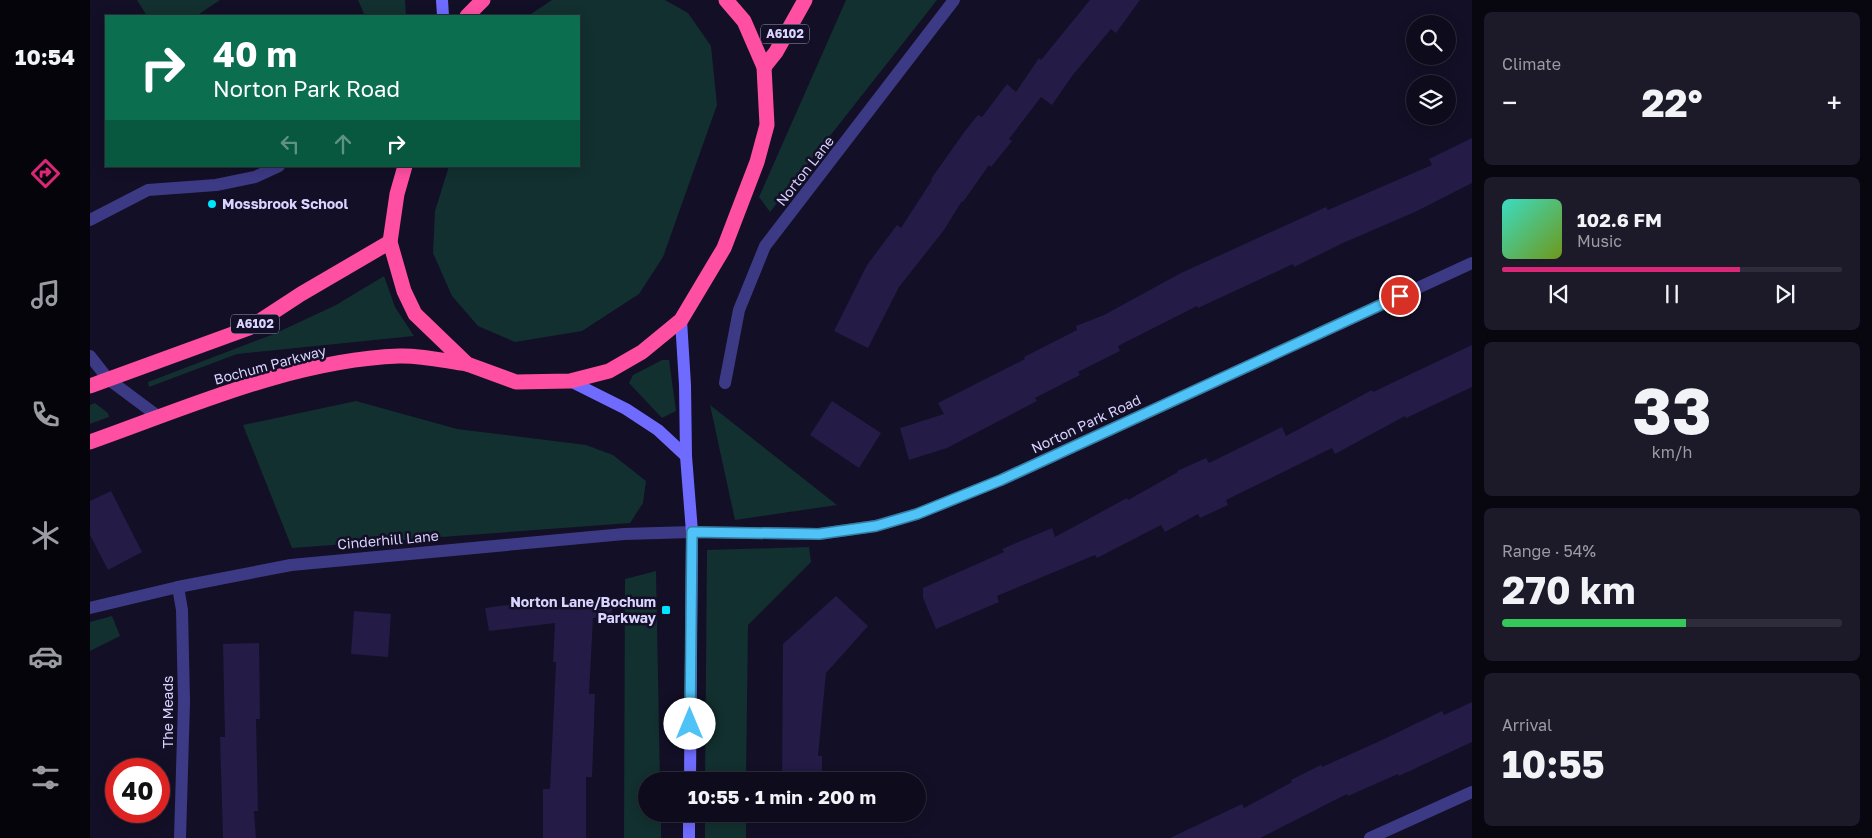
<!DOCTYPE html>
<html lang="en">
<head>
<meta charset="utf-8">
<style>
	body { margin:0; font-family:"Golos Text",sans-serif; background:#1c1929; color:#f1f3f6; height:100vh; display:flex; flex-direction:column; font-size:19px; white-space:nowrap }
	* { box-sizing:border-box; margin:0 }
	p { font-size:16px; color:#9b9ba3 }
	.icon { flex:none; width:28px; height:28px; fill:none; stroke:currentColor; stroke-width:2; stroke-linecap:round; stroke-linejoin:round }
	.map { position:relative; flex:1; overflow:hidden }
	.drawer { display:flex; flex-direction:column; gap:12px; padding:12px; background:#08060f; width:400px }
	.drawer>* { flex:none }
	.hud { position:absolute; left:15px; top:15px; width:475px; height:152px; border-radius:0px; box-shadow:0 2px 12px #0003,0 0 0 1px #2e2b3b; background:#0b6e4f; color:#fff; overflow:hidden }
	.buttons { position:absolute; left:1316px; top:15px; display:grid; gap:10px }
	.buttons a { display:grid; place-items:center; width:50px; height:50px; border-radius:50%; background:#0e0b1c; box-shadow:0 2px 12px #0003,0 0 0 1px #2e2b3b; font-size:25px }
	.speed { position:absolute; left:15px; top:758px; display:flex; gap:10px; font-size:25px; font-weight:700; text-align:center }
	.speed>* { display:grid; place-content:center; width:65px; height:65px; border-radius:50%; background:#0e0b1c; box-shadow:0 2px 12px #0003,0 0 0 1px #2e2b3b; line-height:1 }
	.speed .limit { border:8px solid #d22; background:#fff; color:#111 }
	.pin { position:absolute; display:grid; place-items:center; width:42px; height:42px; color:#fff; margin:-21px; border:2px solid #fff; border-radius:50%; box-shadow:0 1px 5px #0007 }
	.me { position:absolute; width:55px; margin:-28px; rotate:0deg; stroke-linejoin:round; filter:drop-shadow(0 0 4px #0008) }
	.turn { display:flex; align-items:center; gap:18px; height:105px; padding:0 25px; font-size:22px }
	.turn .icon { width:65px; height:65px; stroke-width:2.5 }
	.turn b { display:block; font-size:35px; line-height:42px }
	.lanes { display:flex; align-items:center; height:48px; padding:0 25px; background:#0003; justify-content:center; gap:25px; direction:ltr }
	.lanes .off { opacity:.35 }
	.big { font-size:38px; font-weight:700; line-height:1.1 }
	.drawer .card { flex:1; display:flex; flex-direction:column; justify-content:center; gap:8px; min-width:0; padding:0 18px; border-radius:8px; background:#1c1929 }
	.drawer .dial { align-items:center; gap:0 }
	.dial b { font-size:65px; line-height:1 }
	.song { display:flex; align-items:center; gap:15px }
	.cover { width:60px; height:60px; border-radius:8px; background:linear-gradient(135deg,hsl(170 70% 55%),hsl(80 70% 35%)) }
	.played { height:5px; border-radius:2px; background:linear-gradient(90deg,#db2777 70%,#2e2b3b 70%) }
	.keys { display:flex; justify-content:space-around; direction:ltr }
	.heat { display:flex; justify-content:space-between; align-items:center; font-size:28px; direction:ltr }
	.charge { height:8px; border-radius:4px; background:linear-gradient(90deg,#34c759 54%,#2e2b3b 0) }
	.trip { position:absolute; left:548px; top:772px; width:288px; height:50px; border-radius:25px; background:#0e0b1c; box-shadow:0 2px 12px #0003,0 0 0 1px #2e2b3b; font-weight:700; line-height:50px; text-align:center }
	main { display:flex; flex:1; min-height:0 }
	.menu { display:flex; flex-direction:column; width:90px; justify-content:space-around; align-items:center; background:#06040b; color:#9b9ba3 }
	.menu .icon { width:35px; height:35px }
	.menu .current { color:#db2777 }
	.menu b { font-size:22px; color:#f1f3f6 }
	.map>svg:first-child { display:block }
	.green { fill:#12302f }
	.building { fill:#241b47 }
	.lines { fill:none; stroke-linecap:round; stroke-linejoin:round }
	.lane { stroke:#3d3a85; stroke-width:12 }
	.street { stroke:#3d3a85; stroke-width:12 }
	.secondary { stroke:#6f6bff; stroke-width:12 }
	.highway { stroke:#ff4fa3; stroke-width:15 }
	.route-casing { stroke:#337fa1; stroke-width:12 }
	.route { stroke:#4fc3f7; stroke-width:9 }
	.poi-dot { fill:#00e5ff; stroke:#130f26; stroke-width:2 }
	.labels { text-anchor:middle; stroke-width:5; stroke-linejoin:round; paint-order:stroke }
	.shield { fill:#130f26; stroke:#9e99be; stroke-width:1 }
	.shield-label { font-size:12px; font-weight:bold; fill:#d9d4ff }
	.street-label { font-size:14px; fill:#d9d4ff; stroke:#130f26 }
	.poi-label { font-size:14px; font-weight:bold; fill:#d9d4ff; stroke:#130f26; text-anchor:start }
</style>
</head>
<body>
<main>
<nav class="menu">
<b>10:54</b>
<svg class="icon current" aria-label="directions" viewBox="0 0 24 24"><path d="M12 3l9 9-9 9-9-9zM9 14v-3h6M13 9l2 2-2 2"/></svg>
<svg class="icon" aria-label="music" viewBox="0 0 24 24"><path d="M9 18V5l10-2v13"/><circle cx="6" cy="18" r="3"/><circle cx="16" cy="16" r="3"/></svg>
<svg class="icon" aria-label="phone" viewBox="0 0 24 24"><path d="M5 4h4l2 5-3 2q2 4 5 5l2-3 5 2v4C11 20 4 13 5 4z"/></svg>
<svg class="icon" aria-label="climate" viewBox="0 0 24 24"><path d="M12 3v18M4 7l16 10M4 17L20 7"/></svg>
<svg class="icon" aria-label="car" viewBox="0 0 24 24"><path d="M5 17H2v-5l4-1 3-4h7l3 4 3 1v5h-3M9 17h6M6 11h13"/><circle cx="7" cy="17" r="2"/><circle cx="17" cy="17" r="2"/></svg>
<svg class="icon" aria-label="filters" viewBox="0 0 24 24"><path d="M4 7h16M4 17h16"/><circle cx="9" cy="7" r="2"/><circle cx="15" cy="17" r="2"/></svg>
</nav>
<div class="map">
<svg width="1382" height="838" viewBox="0 0 1382 838">
	<rect width="100%" height="100%" fill="#130f26"/>
	<!-- green -->
	<g class="green">
		<path d="M47 0H130L106 16H57Z"/>
		<path d="M268 0H315L316 16H275Z"/>
		<path d="M462 0H575L598 13 621 46 627 105 573 257 549 294 492 331 425 342 388 326 362 296 343 253 345 211 359 166H489V16H438Z"/>
		<path d="M756 0H847L680 212 669 197Z"/>
		<path d="M294 276 305 307 324 336 147 354 59 387 58 382 184 334 246 305Z"/>
		<path d="M572 360H579L586 411 572 418 539 383 543 375Z"/>
		<path d="M266 401 367 429 496 445 523 455 556 481 553 503 540 523 202 548 153 425Z"/>
		<path d="M5 403 18 413 19 417 0 424V405Z"/>
		<path d="M620 405 747 505 645 520Z"/>
		<path d="M719 547 721 562 658 625 656 781H615L617 550Z"/>
		<path d="M566 571 570 781H556V814H571V838H534L535 579Z"/>
		<path d="M22 616 30 636 0 651V622Z"/>
		<rect x="615" y="814" width="41" height="24"/>
	</g>
	<!-- building -->
	<g class="building">
		<path d="M1000 0H1050L1026 33 1021 29 982 76 962 105 951 97 919 139 922 141 901 167 899 165 873 202 872 201 854 230 809 287 778 348 744 331 777 265 807 225 811 228 842 180 841 179 875 131 888 115 892 117 917 84 926 92 949 58 951 60Z"/>
		<path d="M1382 138V183L1325 212 1253 243 1204 267 1203 264 1108 308 1107 306 1028 346 1030 351 988 372 990 375 945 398 947 401 857 448 819 460 810 428 854 414 848 403 935 359 934 357 987 330 986 326 1014 315 1091 273 1236 207 1238 210 1342 165 1339 159Z"/>
		<path d="M1382 345V387L1316 418 1315 416 1245 454 1242 448 1136 500 1138 505 1110 518 1108 514 1075 532 1071 525 1007 558 1005 555 907 596 909 602 846 629 833 598V588L914 552 912 549 962 528 965 537 1037 498 1038 500 1088 472 1087 471 1116 458 1119 463 1192 427 1196 436 1282 390 1283 392Z"/>
		<path d="M742 401 791 433 769 468 720 435Z"/>
		<path d="M21 491 52 552 18 570 0 535V501Z"/>
		<path d="M746 596 778 626 736 673 728 756H732V781H692L693 644Z"/>
		<path d="M462 599 522 603V615L503 618 499 694H505L502 777H496V838H453V789H460L466 662H463L465 623 399 631 395 608Z"/>
		<path d="M264 611 301 614 298 657 261 654Z"/>
		<path d="M169 643 170 719H166L168 811H164L166 838H133L130 737H135L133 644Z"/>
		<path d="M1382 702V742L1309 776 1308 774 1258 796 1257 794 1170 838H1080L1152 804 1154 808 1202 782 1201 780 1231 765 1232 767 1292 740 1352 711 1354 715Z"/>
		<rect x="692" y="814" width="39" height="2"/>
	</g>
	<g class="lines">
		<!-- lane -->
		<g class="lane">
			<path d="M0 220 58 190 126 185 165 177 189 166"/>
			<path d="M0 356 18 379 69 417"/>
		</g>
		<!-- street -->
		<g class="street">
			<path d="M635 383 649 310 675 246 864 0"/>
			<path d="M88 587 92 610 94 702 90 838"/>
			<path d="M0 608 88 587 201 565 534 534 602 532 729 534 785 526 827 514 911 480 1382 263"/>
			<path d="M1280 838 1382 792"/>
		</g>
		<!-- secondary -->
		<g class="secondary">
			<path d="M352 0 353 16"/>
			<path d="M591 320 595 385 596 456 602 532 600 781"/>
			<path d="M480 381 536 409 568 430 596 456"/>
			<path d="M599 838V814"/>
		</g>
		<!-- highway -->
		<g class="highway">
			<path d="M377 16 393 0"/>
			<path d="M674 67 686 52 715 0"/>
			<path d="M315 166 307 194 300 242 314 291 325 314 377 364 426 382 480 381 519 371 552 352 591 320 634 248 667 162 677 125 674 67 654 21 636 0"/>
			<path d="M0 386 159 328 211 294 300 242"/>
			<path d="M0 442C99 407 203 360 309 356 331 355 355 361 377 364"/>
		</g>
	</g>
	<g class="lines">
		<defs>
			<path id="route" d="M600 724 602 532 729 534 786 526 827 514 911 480 1310 296"/>
		</defs>
		<!-- route casing -->
		<use href="#route" class="route-casing"/>
		<!-- route -->
		<use href="#route" class="route"/>
	</g>
	<!-- markers -->
	<g class="poi-dot">
		<circle cx="122" cy="204" r="5"/>
		<rect x="571" y="605" width="10" height="10" rx="2.5"/>
	</g>
	<g class="labels">
		<!-- shield labels -->
		<g class="shield">
			<rect x="671" y="24.5" width="48" height="19" rx="4"/>
			<rect x="141" y="314.5" width="48" height="19" rx="4"/>
		</g>
		<g class="shield-label">
			<text x="695" y="38">A6102</text>
			<text x="165" y="328">A6102</text>
		</g>
		<!-- street labels -->
		<g class="street-label">
			<text transform="translate(715 171) rotate(-52)" y="5">Norton Lane</text>
			<text transform="translate(180 365) rotate(-15)" y="5">Bochum Parkway</text>
			<text transform="translate(996 424) rotate(-25)" y="5">Norton Park Road</text>
			<text transform="translate(298 540) rotate(-5)" y="5">Cinderhill Lane</text>
			<text transform="translate(78 712) rotate(-90)" y="5">The Meads</text>
		</g>
		<!-- poi labels -->
		<g class="poi-label">
			<text x="132" y="209">Mossbrook School</text>
			<text x="566" y="607" text-anchor="end">Norton Lane/Bochum<tspan x="566" dy="16">Parkway</tspan></text>
		</g>
	</g>
</svg>
<div class="buttons">
<a><svg class="icon" aria-label="search" viewBox="0 0 24 24"><circle cx="10" cy="10" r="6"/><path d="M15 15l6 6"/></svg></a>
<a><svg class="icon" aria-label="layers" viewBox="0 0 24 24"><path d="M12 4l9 5-9 5-9-5zM3 14l9 5 9-5"/></svg></a>
</div>
<div class="speed"><div class="limit">40</div></div>
<div class="pin" style="left:1310px;top:296px;background:#d93025"><svg class="icon" aria-label="arrive" viewBox="0 0 24 24"><path d="M6 21V4h12l-3 4 3 4H6"/></svg></div>
<svg class="me" style="left:600px;top:724px" viewBox="-20 -20 40 40"><circle r="19" fill="#fff"/><path d="M0-13L10 11 0 6-10 11z" fill="#4fc3f7"/></svg>
<div class="trip">10:55 · 1 min · 200 m</div>
<div class="hud">
<div class="turn"><svg class="icon" aria-label="right" viewBox="0 0 24 24"><path d="M7 20v-9h11M14 6l5 5-5 5"/></svg><div><b>40 m</b>Norton Park Road</div></div>
<div class="lanes"><svg class="icon off" aria-label="left" viewBox="0 0 24 24"><path d="M17 20v-9H6M10 6l-5 5 5 5"/></svg><svg class="icon off" aria-label="ahead" viewBox="0 0 24 24"><path d="M12 20V5M6 11l6-6 6 6"/></svg><svg class="icon" aria-label="right" viewBox="0 0 24 24"><path d="M7 20v-9h11M14 6l5 5-5 5"/></svg></div>
</div>
</div>
<section class="drawer">
<div class="card"><p>Climate</p>
<div class="heat"><a>−</a><b class="big">22°</b><a>+</a></div>
</div>
<div class="card">
<div class="song"><i class="cover"></i><div><b>102.6 FM</b><p>Music</p></div></div>
<div class="played"></div>
<div class="keys"><svg class="icon" aria-label="previous" viewBox="0 0 24 24"><path d="M18 5L8 12l10 7zM5 5v14"/></svg><svg class="icon" aria-label="pause" viewBox="0 0 24 24"><path d="M8 5v14M16 5v14"/></svg><svg class="icon" aria-label="next" viewBox="0 0 24 24"><path d="M6 5l10 7-10 7zM19 5v14"/></svg></div>
</div>
<div class="card dial"><b>33</b><p>km/h</p></div>
<div class="card"><p>Range · 54%</p><b class="big">270 km</b><div class="charge"></div></div>
<div class="card"><p>Arrival</p><b class="big">10:55</b></div>
</section>
</main>
</body>
</html>
